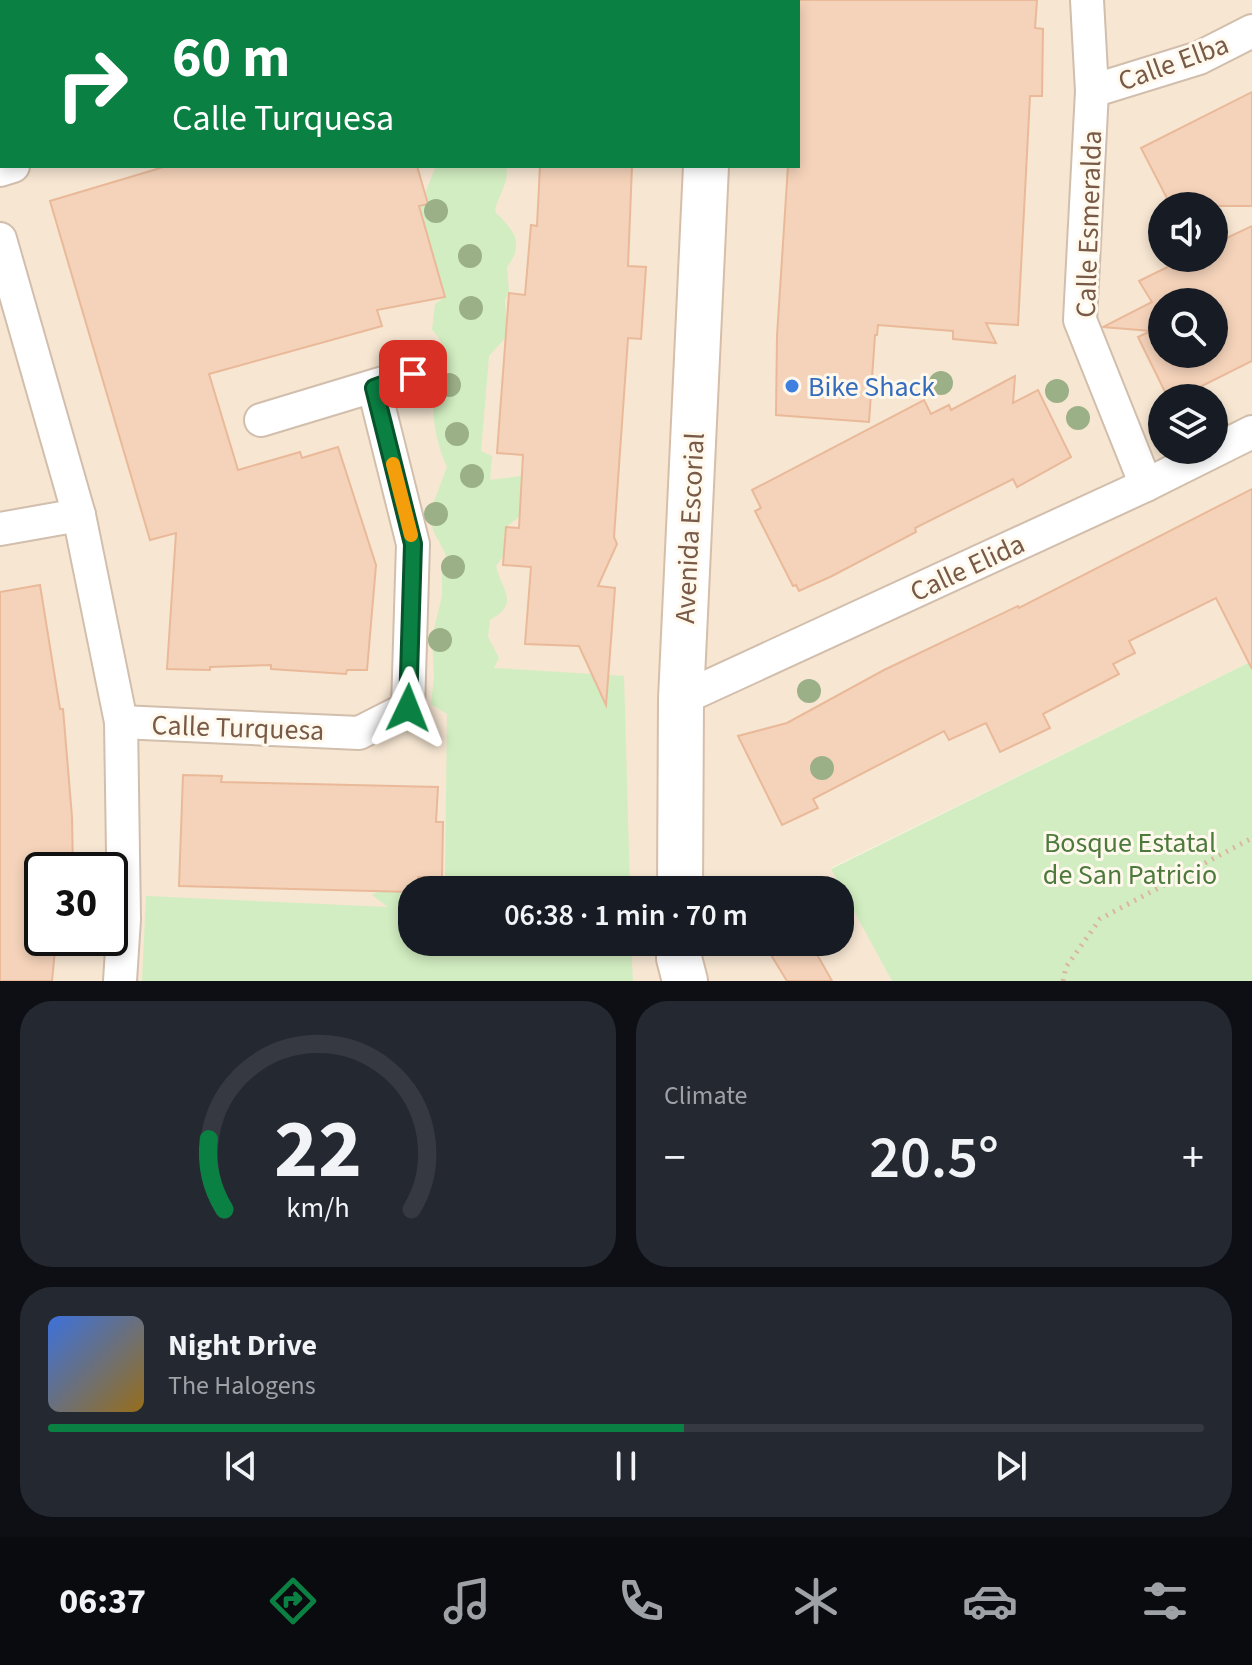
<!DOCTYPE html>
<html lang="en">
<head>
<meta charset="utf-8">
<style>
	body { margin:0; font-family:"Source Sans 3",sans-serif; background:#242831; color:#f1f3f6; height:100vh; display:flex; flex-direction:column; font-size:30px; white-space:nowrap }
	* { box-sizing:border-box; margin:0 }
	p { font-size:26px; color:#9ea1a6 }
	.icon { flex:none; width:44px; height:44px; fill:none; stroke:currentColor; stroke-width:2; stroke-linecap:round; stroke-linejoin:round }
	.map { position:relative; height:981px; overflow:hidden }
	.panel { display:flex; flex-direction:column; gap:20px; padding:20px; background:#0d0f14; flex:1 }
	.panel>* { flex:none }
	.hud { position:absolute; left:0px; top:0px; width:800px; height:168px; box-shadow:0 4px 12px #0003; background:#0b8043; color:#fff; overflow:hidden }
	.buttons { position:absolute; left:1148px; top:192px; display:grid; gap:16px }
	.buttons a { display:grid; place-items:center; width:80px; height:80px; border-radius:50%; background:#171b24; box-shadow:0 4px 12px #0003; font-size:40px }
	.speed { position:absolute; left:24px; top:852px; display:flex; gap:16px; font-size:40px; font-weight:700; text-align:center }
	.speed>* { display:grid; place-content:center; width:104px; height:104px; border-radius:50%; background:#171b24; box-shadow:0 4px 12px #0003; line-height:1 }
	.speed .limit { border:4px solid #111; border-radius:12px; background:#fff; color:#111 }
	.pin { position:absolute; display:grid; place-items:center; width:68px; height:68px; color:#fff; margin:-34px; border-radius:16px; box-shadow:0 4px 12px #0006 }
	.me { position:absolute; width:88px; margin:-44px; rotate:2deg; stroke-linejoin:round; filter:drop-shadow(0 0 6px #0008) }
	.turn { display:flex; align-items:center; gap:28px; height:168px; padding:0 40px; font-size:36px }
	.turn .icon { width:104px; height:104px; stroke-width:2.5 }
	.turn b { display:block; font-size:56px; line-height:68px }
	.big { font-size:60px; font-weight:600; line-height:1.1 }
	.panel .widget { flex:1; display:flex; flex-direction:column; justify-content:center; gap:12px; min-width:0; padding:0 28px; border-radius:32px; background:#242831 }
	.panel .dial { align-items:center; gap:0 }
	.dial svg { height:208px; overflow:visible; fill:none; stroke:#363941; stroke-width:7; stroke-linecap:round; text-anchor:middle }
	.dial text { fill:#f1f3f6; stroke:none }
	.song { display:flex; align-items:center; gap:24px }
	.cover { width:96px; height:96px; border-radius:12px; background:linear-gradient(135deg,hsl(220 70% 55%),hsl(40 70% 35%)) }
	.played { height:8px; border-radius:4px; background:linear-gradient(90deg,#0b8043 55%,#363941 55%) }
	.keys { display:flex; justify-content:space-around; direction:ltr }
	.heat { display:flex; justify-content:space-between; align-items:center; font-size:44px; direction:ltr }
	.panel .tiles { flex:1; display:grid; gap:20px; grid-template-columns:1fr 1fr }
	.widget:last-child { grid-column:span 2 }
	.trip { position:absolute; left:398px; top:876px; width:456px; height:80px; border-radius:32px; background:#171b24; box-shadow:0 4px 12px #0003; font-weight:600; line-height:80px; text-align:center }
	.tabs { display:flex; height:128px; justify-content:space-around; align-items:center; background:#090b0e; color:#9ea1a6 }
	.tabs .icon { width:56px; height:56px }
	.tabs .active { color:#0b8043 }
	.tabs b { font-size:36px; color:#f1f3f6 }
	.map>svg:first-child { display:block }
	.residential { fill:#f6e6d2; fill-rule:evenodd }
	.green { fill:#d2edc1 }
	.building { fill:#f5d3ba; stroke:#e9b999; stroke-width:2; fill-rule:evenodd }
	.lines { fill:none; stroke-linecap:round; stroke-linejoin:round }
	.street-casing { stroke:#d2beac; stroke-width:36 }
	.secondary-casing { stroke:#d6bea9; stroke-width:48 }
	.path { stroke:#dab69c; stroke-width:5; stroke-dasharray:2 6; stroke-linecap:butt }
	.street { stroke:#fff; stroke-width:32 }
	.secondary { stroke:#fff; stroke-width:44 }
	.tree { fill:#9cb088 }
	.route-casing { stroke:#07532c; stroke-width:20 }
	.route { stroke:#0b8043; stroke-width:14 }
	.slow { stroke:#f59e0b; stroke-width:14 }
	.shop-dot { fill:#3f7fe0; stroke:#fff8ec; stroke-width:3 }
	.labels { text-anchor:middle; stroke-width:6; stroke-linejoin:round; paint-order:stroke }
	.street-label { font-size:28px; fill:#785a47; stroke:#fff8ec }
	.shop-label { font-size:28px; fill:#366cbe; stroke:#fff8ec; text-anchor:start }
	.park-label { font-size:28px; fill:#4c793c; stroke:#fff8ec }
</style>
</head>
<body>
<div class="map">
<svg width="1252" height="981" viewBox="0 0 1252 981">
	<rect width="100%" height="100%" fill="#fef4e4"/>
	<!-- residential -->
	<path class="residential" d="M0 0H1252V661L831 868 892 981H0ZM2 2H798V166H2ZM1162 206H1214V258H1162ZM1162 302H1214V354H1162ZM1162 398H1214V450H1162ZM42 870H110V938H42ZM412 890H840V942H412Z"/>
	<!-- green -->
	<g class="green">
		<path d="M436 166H506C510 184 497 195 495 212 514 230 525 243 507 267L509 293 505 299 507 336 489 356 481 451 492 456 490 480 522 476 534 481 541 500 506 527C513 542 505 554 496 566 501 590 521 603 490 620L488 637 499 658 494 668 624 676 630 890H418V877L445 879 447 714 431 704 434 676 432 638 442 596V566L446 555 433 530 430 512 447 467C435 442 429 403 435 375 436 367 441 359 442 351 443 342 438 336 432 330L435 304 445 297 419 206 428 204 426 191Z"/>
		<path d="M1252 661V981H892L831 869Z"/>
		<path d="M379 891 412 892V942H631L633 981H142L146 896 388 907 372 895Z"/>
	</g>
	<!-- building -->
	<g class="building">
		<path d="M799 0H1037L1035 28 1043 29 1042 96H1030L1018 325 986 323 996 343 953 339V331L878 325 877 335H875L869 422 776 415 777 336 788 166H798Z"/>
		<path d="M1252 92V206H1171L1141 148Z"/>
		<path d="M167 166H417L428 204 419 206 445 297 377 310 382 326 209 374 238 470 300 452 302 458 338 447 376 565 367 670H347L346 674 271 669V665L210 667V670L167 669 176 533 150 540 50 201Z"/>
		<path d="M540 166H632L628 266 646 267 641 339 628 338 614 537 617 544 598 586 615 588 606 705 579 646 525 644 531 567 503 565 506 527 519 528 523 455 497 453 509 293 525 295 531 225 537 226Z"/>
		<path d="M1252 226V361L1178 398H1168L1138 337 1151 331 1103 327 1152 302 1139 281 1186 258H1214V244ZM1162 302H1214V354H1162Z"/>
		<path d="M1015 376 1013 403 1038 390 1071 457 1017 487 1013 479 915 528 916 532 832 576 799 591 796 585 793 586 755 511 761 508 752 490 924 400 931 414 949 405 951 410Z"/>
		<path d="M1252 489V669L1216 598 1129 641 1135 653 1113 664 1119 674 1043 714 1050 728 1000 752 986 723 949 740 944 731 813 799 818 808 782 825 738 736 787 723 884 670 1018 606 1019 608Z"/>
		<path d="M40 585 60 709H63L72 817 73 870H42V939H56L52 981H0V592Z"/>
		<path d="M183 775 222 776 221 782 438 787 436 822H443L442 877H418V890H412V892L179 886Z"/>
		<path d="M763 942H810L832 981H787Z"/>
	</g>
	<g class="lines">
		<defs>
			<g id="street">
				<path d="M1087 0 1092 91 1080 320 1146 485"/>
				<path d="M1092 91 1199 58 1252 31"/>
				<path d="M0 170 13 166"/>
				<path d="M0 239 79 515 121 722 124 919 120 981"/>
				<path d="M261 420 413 374"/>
				<path d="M0 529 79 515"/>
				<path d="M681 699 1146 485 1252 432"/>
				<path d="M121 722 359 733 408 708 413 544 374 388"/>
			</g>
			<g id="secondary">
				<path d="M714 2V0"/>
				<path d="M680 890 681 699 706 166"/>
				<path d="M679 942V958L685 981"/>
			</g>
		</defs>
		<!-- street casing -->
		<use href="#street" class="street-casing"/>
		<!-- secondary casing -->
		<use href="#secondary" class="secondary-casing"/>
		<!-- path -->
		<path class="path" d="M1063 981 1066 967 1100 919 1252 838"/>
		<!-- street -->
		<use href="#street" class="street"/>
		<!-- secondary -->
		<use href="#secondary" class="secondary"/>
	</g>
	<!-- trees -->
	<g class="tree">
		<circle cx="436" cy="211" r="12"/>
		<circle cx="470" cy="256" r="12"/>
		<circle cx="471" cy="308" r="12"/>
		<circle cx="941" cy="383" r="12"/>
		<circle cx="449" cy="385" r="12"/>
		<circle cx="1057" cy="391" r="12"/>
		<circle cx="1078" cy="418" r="12"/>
		<circle cx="457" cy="434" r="12"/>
		<circle cx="472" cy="476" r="12"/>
		<circle cx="436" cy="514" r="12"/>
		<circle cx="453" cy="567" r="12"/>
		<circle cx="440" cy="640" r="12"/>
		<circle cx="809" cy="691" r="12"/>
		<circle cx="822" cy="768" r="12"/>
	</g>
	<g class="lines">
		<defs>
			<path id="route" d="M408 708 413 544 374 388 413 374"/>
		</defs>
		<!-- route casing -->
		<use href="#route" class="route-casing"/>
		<!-- route -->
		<use href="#route" class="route"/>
		<!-- slow -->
		<path class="slow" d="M393 464 411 535"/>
	</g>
	<!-- markers -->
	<circle class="shop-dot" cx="792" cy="386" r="8"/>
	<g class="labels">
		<!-- street labels -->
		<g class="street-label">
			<text transform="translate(1173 62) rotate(-20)" y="10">Calle Elba</text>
			<text transform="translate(1088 224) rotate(-88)" y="10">Calle Esmeralda</text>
			<text transform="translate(689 528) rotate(-87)" y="10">Avenida Escorial</text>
			<text transform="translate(967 567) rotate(-25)" y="10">Calle Elida</text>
			<text transform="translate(238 727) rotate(2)" y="10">Calle Turquesa</text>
		</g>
		<!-- shop labels -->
		<g class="shop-label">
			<text x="808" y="396">Bike Shack</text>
		</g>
		<!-- park labels -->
		<g class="park-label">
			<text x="1130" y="852">Bosque Estatal<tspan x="1130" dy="32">de San Patricio</tspan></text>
		</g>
	</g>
</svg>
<div class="buttons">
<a><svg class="icon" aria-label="sound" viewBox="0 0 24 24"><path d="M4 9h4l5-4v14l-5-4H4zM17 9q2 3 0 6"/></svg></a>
<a><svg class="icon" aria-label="search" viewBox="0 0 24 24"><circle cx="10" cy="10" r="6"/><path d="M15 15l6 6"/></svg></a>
<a><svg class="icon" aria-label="layers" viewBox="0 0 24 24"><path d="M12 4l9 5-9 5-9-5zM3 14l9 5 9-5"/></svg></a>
</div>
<div class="speed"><div class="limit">30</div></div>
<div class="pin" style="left:413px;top:374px;background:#d93025"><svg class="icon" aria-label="arrive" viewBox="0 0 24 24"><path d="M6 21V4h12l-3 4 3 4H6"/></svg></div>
<svg class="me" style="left:408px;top:708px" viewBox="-20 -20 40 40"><path d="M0-17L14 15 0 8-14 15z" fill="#0b8043" stroke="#fff" stroke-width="4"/></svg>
<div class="trip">06:38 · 1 min · 70 m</div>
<div class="hud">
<div class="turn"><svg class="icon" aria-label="right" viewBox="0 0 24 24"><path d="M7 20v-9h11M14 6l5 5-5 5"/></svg><div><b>60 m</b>Calle Turquesa</div></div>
</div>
</div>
<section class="panel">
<div class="tiles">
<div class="widget dial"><svg viewBox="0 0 100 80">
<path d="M14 69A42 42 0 1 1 86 69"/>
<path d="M14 69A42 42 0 0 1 8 42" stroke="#0b8043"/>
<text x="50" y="56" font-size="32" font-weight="700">22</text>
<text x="50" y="72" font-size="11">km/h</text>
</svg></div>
<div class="widget"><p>Climate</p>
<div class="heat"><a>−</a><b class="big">20.5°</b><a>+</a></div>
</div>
<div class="widget">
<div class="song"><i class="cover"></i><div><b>Night Drive</b><p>The Halogens</p></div></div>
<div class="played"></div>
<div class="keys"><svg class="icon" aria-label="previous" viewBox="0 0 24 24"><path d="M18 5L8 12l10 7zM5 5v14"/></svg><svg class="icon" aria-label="pause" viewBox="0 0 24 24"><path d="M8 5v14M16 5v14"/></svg><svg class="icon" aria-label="next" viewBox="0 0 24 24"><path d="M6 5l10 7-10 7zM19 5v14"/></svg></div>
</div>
</div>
</section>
<nav class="tabs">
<b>06:37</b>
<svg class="icon active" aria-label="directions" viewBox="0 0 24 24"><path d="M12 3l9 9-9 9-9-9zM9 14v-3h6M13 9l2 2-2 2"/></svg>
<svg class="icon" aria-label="music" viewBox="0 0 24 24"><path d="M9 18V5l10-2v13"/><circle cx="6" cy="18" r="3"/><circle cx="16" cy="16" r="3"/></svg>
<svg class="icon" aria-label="phone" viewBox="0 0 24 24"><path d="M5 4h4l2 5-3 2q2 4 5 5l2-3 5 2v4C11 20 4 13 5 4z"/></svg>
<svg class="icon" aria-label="climate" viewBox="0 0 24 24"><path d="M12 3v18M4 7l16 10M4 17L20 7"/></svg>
<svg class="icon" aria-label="car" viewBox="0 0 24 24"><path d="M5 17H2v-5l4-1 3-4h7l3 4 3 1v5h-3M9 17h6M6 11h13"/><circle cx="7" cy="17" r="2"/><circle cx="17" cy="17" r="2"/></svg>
<svg class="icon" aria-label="filters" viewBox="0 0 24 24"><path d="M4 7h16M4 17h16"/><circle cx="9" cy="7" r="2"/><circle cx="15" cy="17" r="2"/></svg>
</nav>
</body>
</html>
